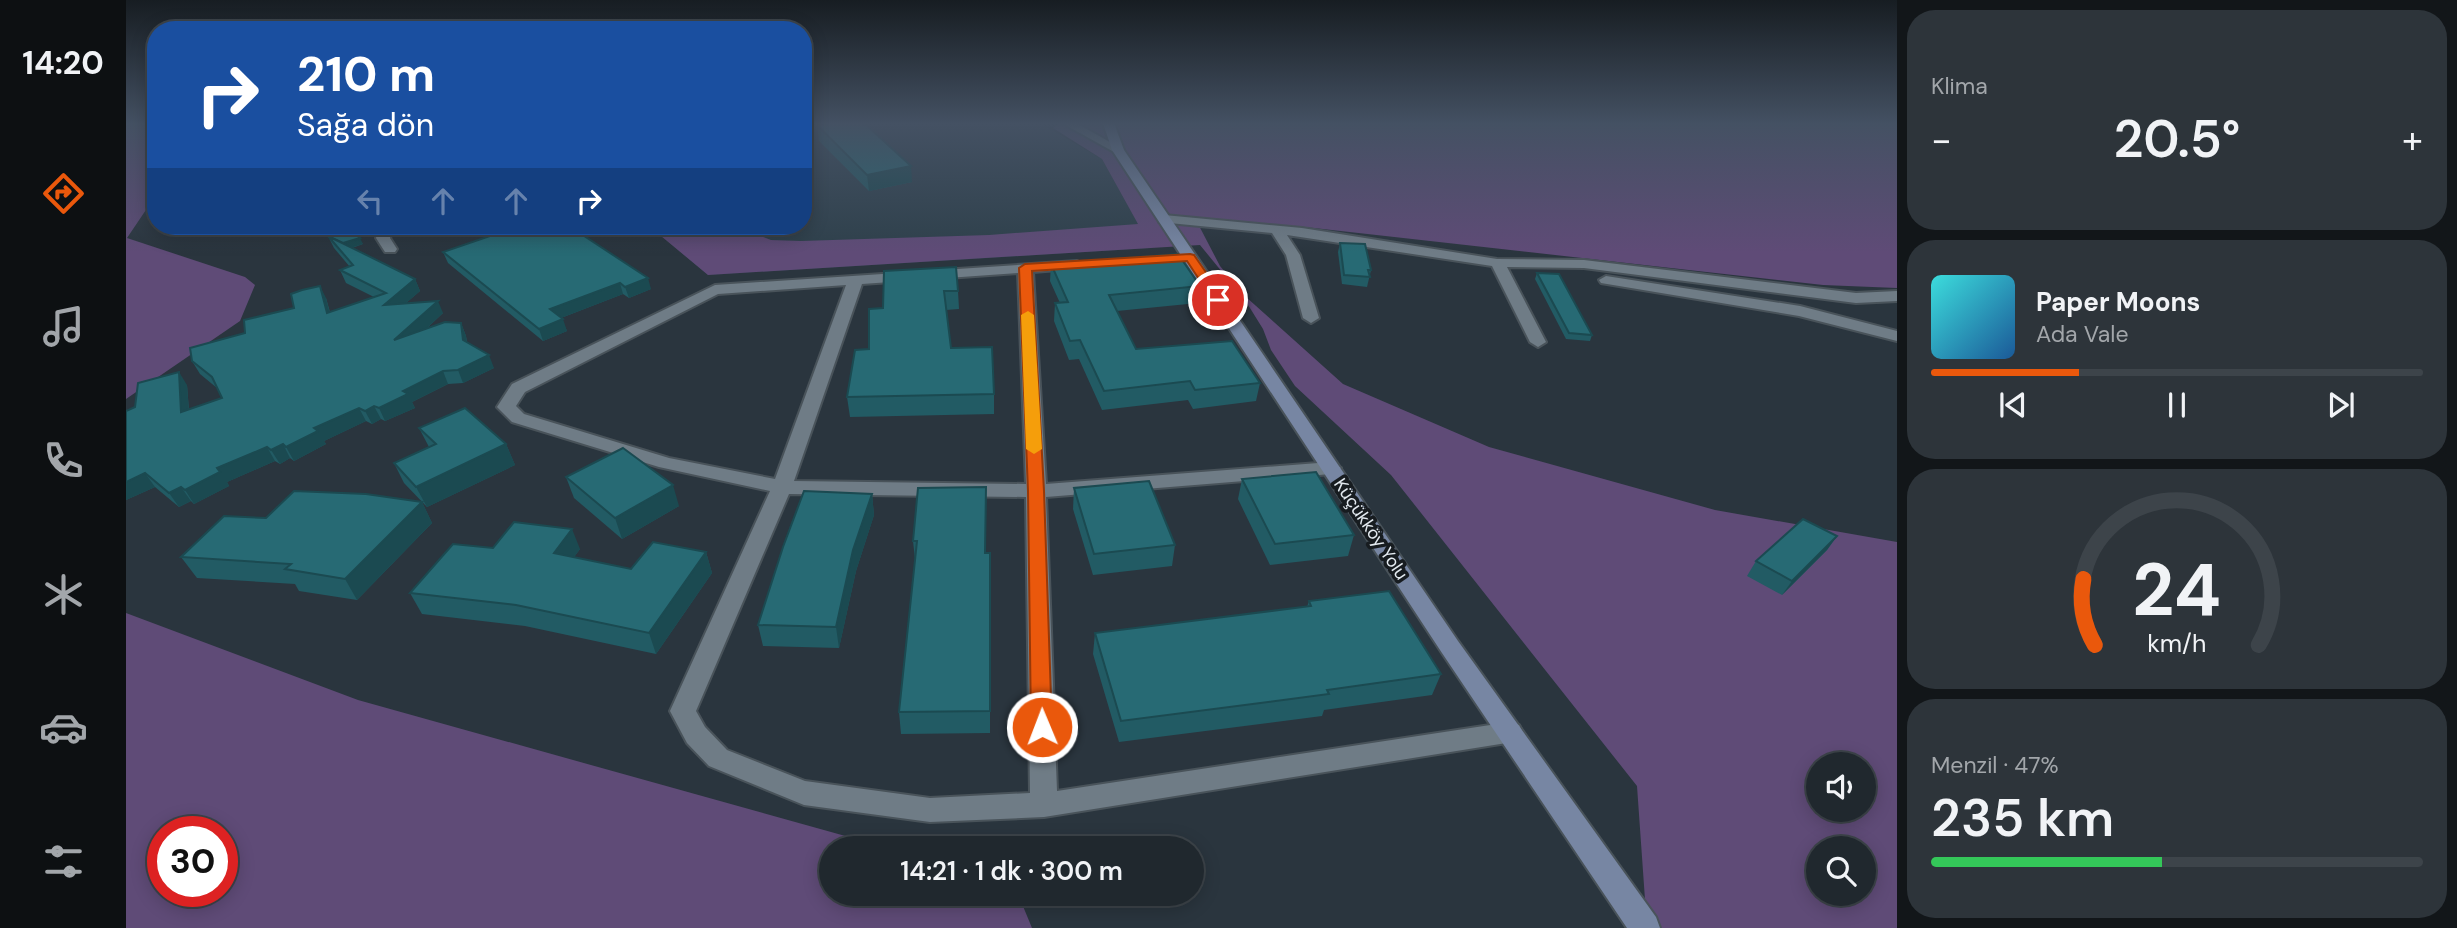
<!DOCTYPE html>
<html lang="tr">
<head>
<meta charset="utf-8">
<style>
	body { margin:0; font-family:"DM Sans",sans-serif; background:#2d343a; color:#f1f3f6; height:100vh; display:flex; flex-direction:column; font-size:26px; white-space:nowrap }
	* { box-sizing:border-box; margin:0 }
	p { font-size:23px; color:#a2a6aa }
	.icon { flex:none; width:38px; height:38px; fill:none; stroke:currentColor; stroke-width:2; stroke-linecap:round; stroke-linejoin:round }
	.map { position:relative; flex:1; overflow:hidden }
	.details { display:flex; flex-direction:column; gap:10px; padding:10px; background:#121619; width:560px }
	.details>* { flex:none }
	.top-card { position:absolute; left:21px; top:21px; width:665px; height:214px; border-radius:28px; box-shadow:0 4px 18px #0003,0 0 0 2px #3d444a; background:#1a4fa0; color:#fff; overflow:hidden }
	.fabs { position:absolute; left:1680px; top:752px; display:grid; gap:14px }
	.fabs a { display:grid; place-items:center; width:70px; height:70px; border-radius:50%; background:#20282e; box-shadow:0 4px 18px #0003,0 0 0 2px #3d444a; font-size:35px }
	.speed { position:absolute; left:21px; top:816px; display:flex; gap:14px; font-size:35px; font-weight:700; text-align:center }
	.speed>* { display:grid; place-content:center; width:91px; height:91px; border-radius:50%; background:#20282e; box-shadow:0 4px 18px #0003,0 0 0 2px #3d444a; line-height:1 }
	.speed .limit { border:10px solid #d22; background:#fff; color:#111 }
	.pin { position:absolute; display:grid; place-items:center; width:60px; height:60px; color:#fff; margin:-30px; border:4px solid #fff; border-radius:50%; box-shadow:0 2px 7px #0007 }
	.me { position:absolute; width:77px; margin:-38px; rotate:359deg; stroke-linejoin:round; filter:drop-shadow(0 0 5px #0008) }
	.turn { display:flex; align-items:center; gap:24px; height:147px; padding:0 35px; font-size:32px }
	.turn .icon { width:91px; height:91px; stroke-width:2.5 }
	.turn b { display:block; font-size:49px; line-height:60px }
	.lanes { display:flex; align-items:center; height:66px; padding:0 35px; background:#0003; justify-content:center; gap:35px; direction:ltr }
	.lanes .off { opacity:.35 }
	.big { font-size:52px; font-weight:600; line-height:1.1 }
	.details .widget { flex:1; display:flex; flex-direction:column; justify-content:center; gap:10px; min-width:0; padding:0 24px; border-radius:28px; background:#2d343a }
	.details .dial { align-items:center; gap:0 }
	.dial svg { height:182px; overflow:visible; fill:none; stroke:#3d444a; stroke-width:7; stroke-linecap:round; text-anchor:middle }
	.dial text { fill:#f1f3f6; stroke:none }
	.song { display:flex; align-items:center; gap:21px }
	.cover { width:84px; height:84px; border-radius:10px; background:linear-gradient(135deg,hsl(180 70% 55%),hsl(210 70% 35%)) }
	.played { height:7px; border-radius:4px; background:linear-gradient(90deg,#ea580c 30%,#3d444a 30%) }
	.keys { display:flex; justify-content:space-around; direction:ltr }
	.heat { display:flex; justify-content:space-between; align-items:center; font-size:38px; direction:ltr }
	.charge { height:10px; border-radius:5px; background:linear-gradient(90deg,#34c759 47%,#3d444a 0) }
	.trip { position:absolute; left:693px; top:836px; width:385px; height:70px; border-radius:35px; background:#20282e; box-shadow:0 4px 18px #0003,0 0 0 2px #3d444a; font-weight:600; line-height:70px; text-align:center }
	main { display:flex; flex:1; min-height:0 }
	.dock { display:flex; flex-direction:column; width:126px; justify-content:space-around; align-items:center; background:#0d1012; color:#a2a6aa }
	.dock .icon { width:49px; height:49px }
	.dock .active { color:#ea580c }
	.dock b { font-size:32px; color:#f1f3f6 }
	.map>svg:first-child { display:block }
	.built { fill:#2e404b }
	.green { fill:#5f4b77; fill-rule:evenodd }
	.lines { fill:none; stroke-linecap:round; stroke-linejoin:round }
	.minor-casing { stroke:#49535a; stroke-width:4 }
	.tertiary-casing { stroke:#49535a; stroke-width:4 }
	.secondary-casing { stroke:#49535a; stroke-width:4 }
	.minor { fill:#6f7c86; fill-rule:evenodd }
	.tertiary { fill:#6f7c86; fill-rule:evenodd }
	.secondary { fill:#7786a3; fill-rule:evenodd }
	.wall { fill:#225b64 }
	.shaded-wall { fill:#1b4a51 }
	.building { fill:#276a74; stroke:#1b4a51; stroke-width:2 }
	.route { fill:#ea580c; stroke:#983908; stroke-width:2 }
	.slow { fill:#f59e0b }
	.labels { text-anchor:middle; stroke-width:7; stroke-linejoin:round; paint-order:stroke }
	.street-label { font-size:18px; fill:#e4ebf1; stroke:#171c20 }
</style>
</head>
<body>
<main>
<nav class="dock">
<b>14:20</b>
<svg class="icon active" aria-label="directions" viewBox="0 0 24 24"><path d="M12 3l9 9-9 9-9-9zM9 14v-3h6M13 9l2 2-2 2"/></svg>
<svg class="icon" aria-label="music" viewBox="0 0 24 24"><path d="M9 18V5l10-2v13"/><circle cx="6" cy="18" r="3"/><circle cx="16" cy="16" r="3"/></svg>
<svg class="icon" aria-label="phone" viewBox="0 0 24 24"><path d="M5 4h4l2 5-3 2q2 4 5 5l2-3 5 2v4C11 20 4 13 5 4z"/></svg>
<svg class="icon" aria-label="climate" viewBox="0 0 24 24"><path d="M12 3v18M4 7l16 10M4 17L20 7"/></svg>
<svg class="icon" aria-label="car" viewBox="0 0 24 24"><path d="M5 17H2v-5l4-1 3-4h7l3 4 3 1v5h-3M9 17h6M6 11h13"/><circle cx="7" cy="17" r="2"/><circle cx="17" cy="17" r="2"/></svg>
<svg class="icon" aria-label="filters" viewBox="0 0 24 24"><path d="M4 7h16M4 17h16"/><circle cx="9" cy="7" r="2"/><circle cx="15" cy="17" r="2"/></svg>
</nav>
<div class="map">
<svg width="1771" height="928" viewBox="0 0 1771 928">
	<rect width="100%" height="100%" fill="#2a353e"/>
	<!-- built -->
	<path class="built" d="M677 123H914L976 159 1026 248 582 275 523 226H677Z"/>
	<!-- green -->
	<g class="green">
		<path d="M0 123H30V195L1 238 119 277 129 285 114 321 0 399Z"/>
		<path d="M934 123H1771V288L1697 285 1179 227 1069 218 1094 266 1120 297 1217 384 1363 447 1589 510 1771 542V928H1521L1511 786 1265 475 1169 386 1145 350 1137 329 1119 300 1074 245 582 275 523 226H609L645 240 675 241 863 235 1012 224 976 159 927 128ZM1692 765H1738V810H1692ZM1692 849H1738V894H1692Z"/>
		<path d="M0 613 232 700 766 849H705V894H892L906 928H0ZM96 831V891H37V831Z"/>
	</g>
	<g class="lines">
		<defs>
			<g id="minor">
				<path d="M1038 215 1176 228 1371 259 1458 260 1730 293 1771 291V301L1730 303 1458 268 1381 267 1420 342 1412 347 1404 342 1366 266 1161 235 1174 255 1193 318 1185 323 1177 318 1160 255 1146 233 1033 222V216Z"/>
				<path d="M253 226H267L264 238 271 249 269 252H259L250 238Z"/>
				<path d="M951 261 958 265 956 268 907 272 920 484 1205 462 1215 468 1205 474 920 497 931 791 1384 722 1393 725 1397 733 1393 741 918 817 804 822 678 805 583 766 561 743 544 711 644 491 533 467 386 422 371 407 386 384 589 285ZM892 273 900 484 668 481 736 284ZM720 285 649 479 543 458 398 414 390 406 399 392 592 294ZM663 494 900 497 904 793 804 798 679 781 601 750 579 727 570 711Z"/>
				<path d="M1480 276 1674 306 1771 331V341L1673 316 1475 283 1473 280Z"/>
			</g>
			<path id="tertiary" d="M936 123H950L998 150 988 152Z"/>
			<path id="secondary" d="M977 123H988L998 150 1332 641 1530 917 1534 928H1501L1316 653 986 150Z"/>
		</defs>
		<!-- minor casing -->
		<use href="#minor" class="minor-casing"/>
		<!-- tertiary casing -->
		<use href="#tertiary" class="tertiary-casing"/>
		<!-- secondary casing -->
		<use href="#secondary" class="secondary-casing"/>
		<!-- minor -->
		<use href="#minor" class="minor"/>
		<!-- tertiary -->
		<use href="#tertiary" class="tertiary"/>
		<!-- secondary -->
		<use href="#secondary" class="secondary"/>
	</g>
	<!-- wall -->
	<g class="wall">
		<path d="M691 125 786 182 743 191 693 141Z"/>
		<path d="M191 226H219L237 244 226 248 289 279 294 291 280 303 317 313 300 329 335 323 340 336 341 342 368 368 337 383 322 384 286 402 289 408 259 421 255 419 246 424 240 421 198 441 200 444 168 461 164 458 154 464 149 461 101 482 103 486 68 504 65 501 53 507 29 487 0 500 9 407 61 385 63 410 96 398 91 388 74 374 66 361 168 308 200 298 204 312 248 297 220 283 214 270 224 267 208 248 203 238Z"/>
		<path d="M362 229 525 289 503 298 497 294 435 318 441 331 417 341 322 263 317 252 361 237 359 233 362 232Z"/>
		<path d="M1214 243 1245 270 1241 287 1216 284 1212 252Z"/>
		<path d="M925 264 1074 286 1072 303 991 311 1010 349 1134 383 1130 401 1067 409 1062 400 976 410 953 359 943 360 928 321 929 303H934L924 281Z"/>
		<path d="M758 271 832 291 833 309 820 310 825 348 868 394V414L724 417 721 397 743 349 757 308Z"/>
		<path d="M1411 273 1466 335 1464 341 1440 339 1409 279Z"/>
		<path d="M293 428 380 444 389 465 301 507 278 483 268 463 303 447Z"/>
		<path d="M440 477 553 506 496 539 448 498Z"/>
		<path d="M1116 479 1228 535 1222 556 1144 565 1112 499Z"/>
		<path d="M860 487V553H864V733L775 734 773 712 789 559 787 541Z"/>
		<path d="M948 488 1049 545 1046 566 967 575 947 509Z"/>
		<path d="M746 494 748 515 730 571 713 648 637 646 632 625Z"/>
		<path d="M296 502 306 523 231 600 173 591 169 584 71 578 55 557 140 518Z"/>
		<path d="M1711 536 1701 550 1656 595 1621 576 1630 561Z"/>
		<path d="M367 548 454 549 448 557 505 569 580 552 586 573 530 654 399 626 296 614 284 593Z"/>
		<path d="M1183 601 1315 674 1306 695 1198 710 1196 716 993 742 967 654 969 633 1181 607Z"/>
	</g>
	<!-- shaded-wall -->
	<g class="shaded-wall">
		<path d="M785 166 786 182 743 191 741 175Z"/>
		<path d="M234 238 237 244 215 251 213 245Z"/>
		<path d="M522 278 525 289 503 298 499 287Z"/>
		<path d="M289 279 294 291 264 317 258 305Z"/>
		<path d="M494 283 497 294 427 321 424 309Z"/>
		<path d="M194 286 200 298 207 326 201 313Z"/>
		<path d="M312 301 317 313 274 353 268 340Z"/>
		<path d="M437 319 441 331 417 341 413 329Z"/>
		<path d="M335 323 340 336 342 353 337 340Z"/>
		<path d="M363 355 368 368 337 383 332 370Z"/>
		<path d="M317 371 322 384 286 402 289 408 259 421 253 408 277 391Z"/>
		<path d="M53 372 61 385 64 426 55 412Z"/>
		<path d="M248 406 255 419 246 424 239 411Z"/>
		<path d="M233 408 240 421 198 441 200 444 168 461 160 447 188 428Z"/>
		<path d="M157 444 164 458 154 464 145 450Z"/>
		<path d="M380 444 389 465 301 507 290 487Z"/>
		<path d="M141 447 149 461 101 482 103 486 68 504 59 490 91 468Z"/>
		<path d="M19 473 29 487 0 500V482Z"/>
		<path d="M547 485 553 506 496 539 489 518Z"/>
		<path d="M55 487 65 501 53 507 43 493Z"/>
		<path d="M746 494 748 515 730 571 713 648 710 627 727 550Z"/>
		<path d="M296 502 306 523 231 600 219 579Z"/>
		<path d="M446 529 454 549 436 574 428 553Z"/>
		<path d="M1711 536 1701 550 1656 595 1666 581Z"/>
		<path d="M580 552 586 573 530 654 523 633Z"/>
	</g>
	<!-- building -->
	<g class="building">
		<path d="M702 123H738L785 166 741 175 691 125Z"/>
		<path d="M194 226H219L234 238 217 243 206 238Z"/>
		<path d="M373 226H443L522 278 499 287 494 283 424 309 437 319 413 329 317 252 364 236 359 233 364 231 362 229Z"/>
		<path d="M202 236 289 279 258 305 312 301 268 340 319 322 335 323 337 340 363 355 332 370 317 371 277 391 282 394 253 408 248 406 239 411 233 408 188 428 192 431 160 447 157 444 145 450 141 447 91 468 94 472 59 490 55 487 43 493 19 473 0 482V411L9 407 12 383 53 372 55 412 96 398 86 377 66 361 64 348 119 333 118 320 168 308 165 294 176 290 194 286 201 313 260 293 214 270 227 265Z"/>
		<path d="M1214 243 1239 244 1245 270H1242L1244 277 1218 275Z"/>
		<path d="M1052 254 1074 286 983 295 1010 349 1106 341 1134 383 1069 390 1064 381 978 391 954 340 944 341 929 303 942 302 925 264Z"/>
		<path d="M830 267 832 291H818L825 348 866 347 868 394 721 397 729 350 743 349V309L757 308 758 271Z"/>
		<path d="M1411 273 1433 274 1466 335 1443 333Z"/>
		<path d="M339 408 380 444 290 487 268 463 310 444 293 428Z"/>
		<path d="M497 448 547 485 489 518 440 477Z"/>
		<path d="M1190 472 1228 535 1149 544 1116 479Z"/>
		<path d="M1023 481 1049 545 968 554 948 488Z"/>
		<path d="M860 487 859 553H864V711L773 712 791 541H787L792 488Z"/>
		<path d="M168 491 240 494 296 502 219 579 159 569 165 564 55 557 98 516 140 518Z"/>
		<path d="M678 491 746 494 727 550 710 627 632 625 657 547Z"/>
		<path d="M1677 519 1711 536 1666 581 1630 561Z"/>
		<path d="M388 522 446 529 428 553 505 569 527 542 580 552 523 633 390 605 284 593 327 544 367 548Z"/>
		<path d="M1263 591 1315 674 1201 690 1203 694 995 721 969 633 1185 606 1183 601Z"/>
	</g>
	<!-- sky -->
	<linearGradient id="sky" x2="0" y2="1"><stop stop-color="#171d22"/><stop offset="0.49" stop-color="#445163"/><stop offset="1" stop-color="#445163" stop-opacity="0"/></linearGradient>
	<rect width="1771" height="253" fill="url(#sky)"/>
	<!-- route -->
	<path class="route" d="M1064 254 1068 255 1099 300 1097 302H1088L1061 261 906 271 918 491 926 727 923 733 916 735 908 733 905 727 902 491 893 268 899 264Z"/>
	<!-- slow -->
	<path class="slow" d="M902 311 908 315 916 449 908 454 900 449 895 315Z"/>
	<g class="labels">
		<!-- street labels -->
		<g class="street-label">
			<text transform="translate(1245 529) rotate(56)" y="6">Küçükköy Yolu</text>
		</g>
	</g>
</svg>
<div class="fabs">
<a><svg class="icon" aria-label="sound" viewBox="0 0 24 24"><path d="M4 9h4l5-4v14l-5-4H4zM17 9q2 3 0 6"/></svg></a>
<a><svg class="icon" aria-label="search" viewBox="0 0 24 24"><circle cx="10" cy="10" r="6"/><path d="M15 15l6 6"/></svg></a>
</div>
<div class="speed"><div class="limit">30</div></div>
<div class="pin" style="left:1092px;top:300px;background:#d93025"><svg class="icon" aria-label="arrive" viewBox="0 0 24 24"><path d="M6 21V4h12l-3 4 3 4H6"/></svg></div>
<svg class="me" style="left:916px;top:727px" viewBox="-20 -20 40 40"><circle r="17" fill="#ea580c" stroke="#fff" stroke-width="3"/><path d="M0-11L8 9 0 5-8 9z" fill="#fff"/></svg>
<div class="trip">14:21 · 1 dk · 300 m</div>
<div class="top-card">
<div class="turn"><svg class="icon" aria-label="right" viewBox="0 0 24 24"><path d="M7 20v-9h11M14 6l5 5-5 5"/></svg><div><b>210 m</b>Sağa dön</div></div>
<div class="lanes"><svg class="icon off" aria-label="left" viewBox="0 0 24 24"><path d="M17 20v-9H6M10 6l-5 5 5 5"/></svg><svg class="icon off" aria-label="ahead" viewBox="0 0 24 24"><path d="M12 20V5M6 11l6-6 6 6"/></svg><svg class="icon off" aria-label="ahead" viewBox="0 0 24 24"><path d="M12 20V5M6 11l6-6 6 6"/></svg><svg class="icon" aria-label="right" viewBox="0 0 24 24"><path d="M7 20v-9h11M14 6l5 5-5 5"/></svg></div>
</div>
</div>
<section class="details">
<div class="widget"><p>Klima</p>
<div class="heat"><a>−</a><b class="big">20.5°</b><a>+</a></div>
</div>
<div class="widget">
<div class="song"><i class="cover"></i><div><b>Paper Moons</b><p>Ada Vale</p></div></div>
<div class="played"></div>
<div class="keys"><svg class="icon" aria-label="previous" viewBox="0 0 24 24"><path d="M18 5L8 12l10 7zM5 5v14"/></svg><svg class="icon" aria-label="pause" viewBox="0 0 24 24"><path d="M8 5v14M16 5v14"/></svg><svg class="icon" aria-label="next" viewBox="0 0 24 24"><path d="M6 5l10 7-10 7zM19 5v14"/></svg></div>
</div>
<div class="widget dial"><svg viewBox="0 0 100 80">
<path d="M14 69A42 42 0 1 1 86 69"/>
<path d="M14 69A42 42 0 0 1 9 40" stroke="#ea580c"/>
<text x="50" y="56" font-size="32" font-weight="700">24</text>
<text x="50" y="72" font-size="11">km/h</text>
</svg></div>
<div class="widget"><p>Menzil · 47%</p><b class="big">235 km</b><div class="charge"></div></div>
</section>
</main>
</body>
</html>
